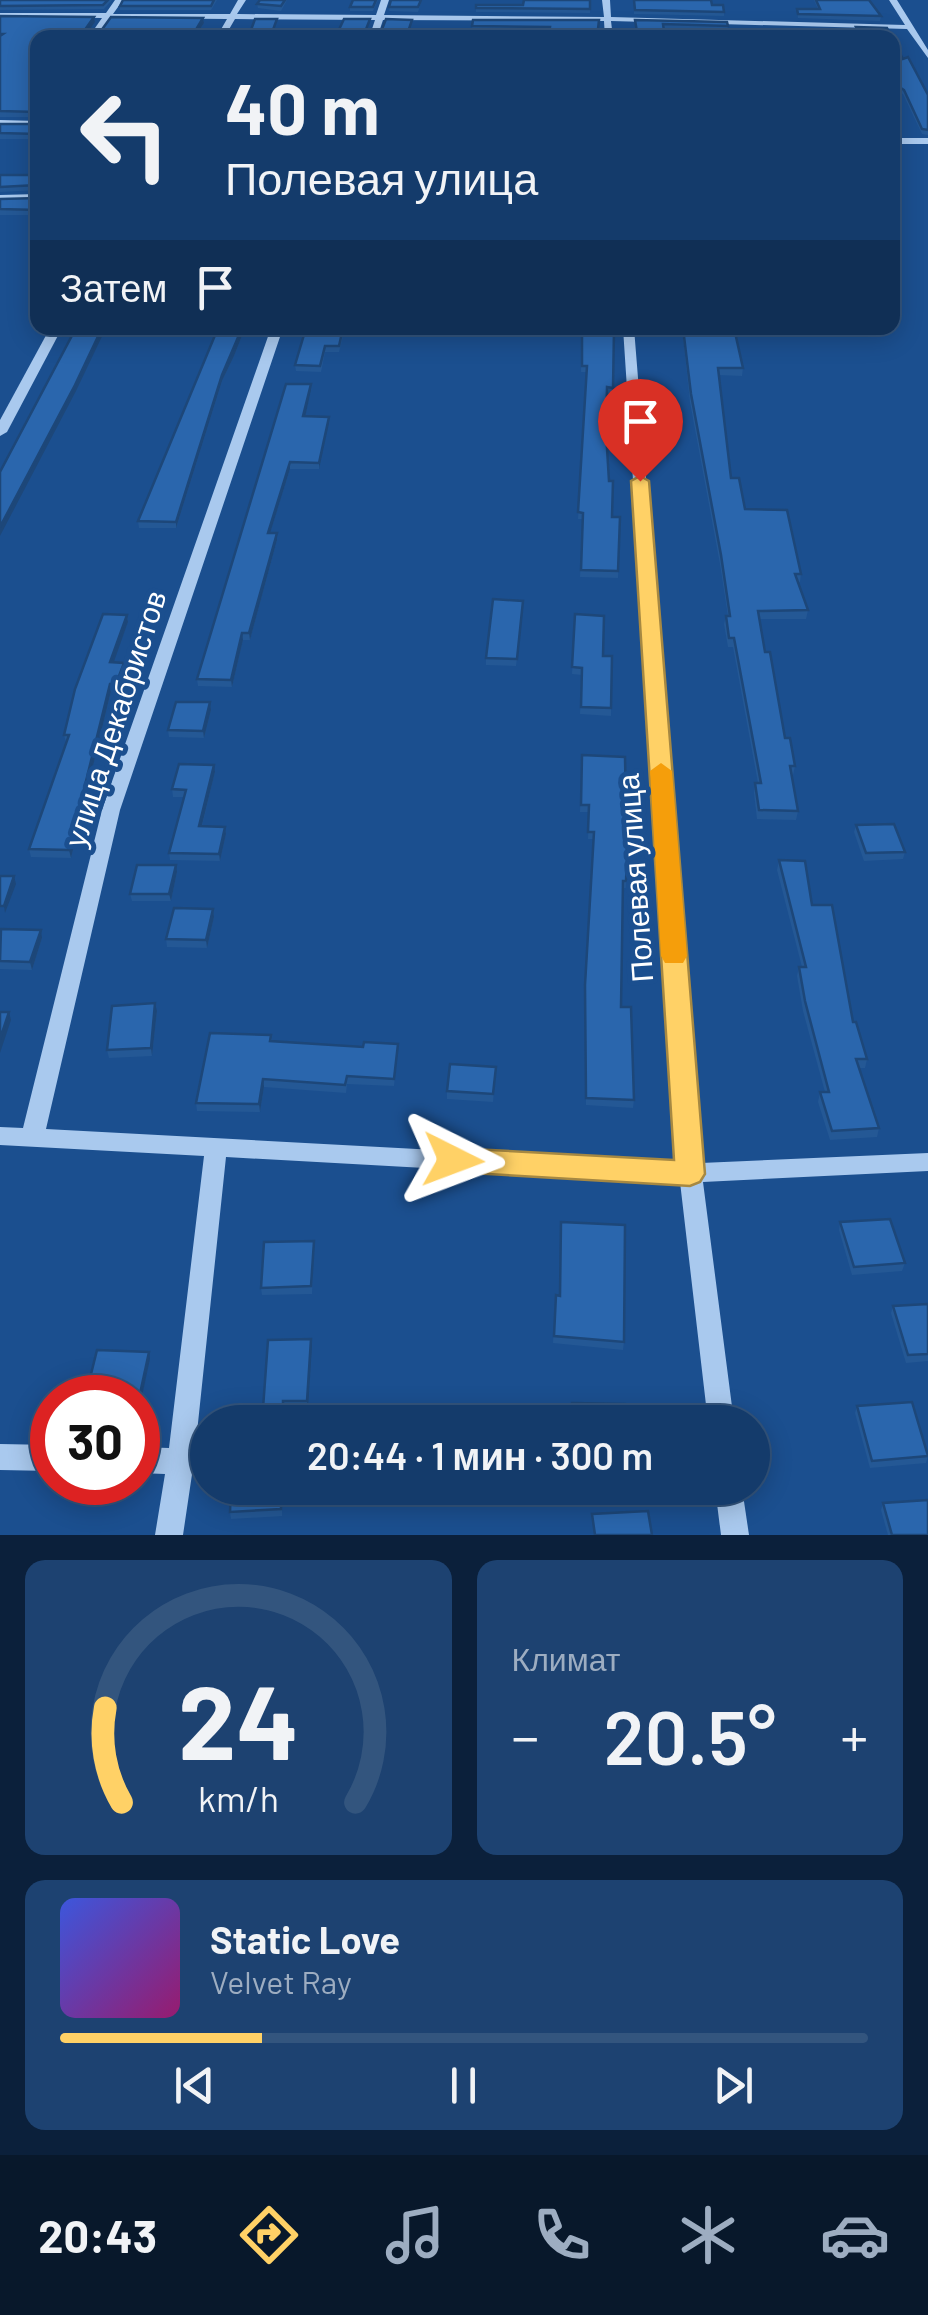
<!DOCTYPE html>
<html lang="ru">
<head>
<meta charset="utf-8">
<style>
	body { margin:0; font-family:Barlow,sans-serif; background:#1d4271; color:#f1f3f6; height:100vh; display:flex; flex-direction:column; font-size:38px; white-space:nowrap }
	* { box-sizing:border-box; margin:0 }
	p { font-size:32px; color:#9dadc1 }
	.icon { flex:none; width:55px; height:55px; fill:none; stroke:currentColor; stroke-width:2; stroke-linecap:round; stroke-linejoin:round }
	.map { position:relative; height:1535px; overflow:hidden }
	.details { display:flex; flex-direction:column; gap:25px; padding:25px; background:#0b203b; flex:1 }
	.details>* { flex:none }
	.banner { position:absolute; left:30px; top:30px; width:870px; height:305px; border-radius:20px; box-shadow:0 5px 25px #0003,0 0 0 2px #33557e; background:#143b6b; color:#f1f3f6; overflow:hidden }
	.speed { position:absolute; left:30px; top:1375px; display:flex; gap:20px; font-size:50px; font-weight:700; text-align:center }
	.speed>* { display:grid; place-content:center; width:130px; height:130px; border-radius:50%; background:#143b6b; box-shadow:0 5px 25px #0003,0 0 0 2px #33557e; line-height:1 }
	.speed .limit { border:15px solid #d22; background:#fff; color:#111 }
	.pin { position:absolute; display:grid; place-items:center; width:85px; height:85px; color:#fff; margin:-102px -42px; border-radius:50% 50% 50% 0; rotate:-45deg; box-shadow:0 0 10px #0007 }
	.pin .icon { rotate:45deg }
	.me { position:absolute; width:110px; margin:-55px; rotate:93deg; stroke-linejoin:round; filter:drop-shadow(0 0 8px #0008) }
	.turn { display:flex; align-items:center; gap:35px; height:210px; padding:0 30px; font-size:45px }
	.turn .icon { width:130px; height:130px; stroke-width:2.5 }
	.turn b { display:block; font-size:70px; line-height:85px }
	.then { display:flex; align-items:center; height:95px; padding:0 30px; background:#0003; gap:20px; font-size:38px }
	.big { font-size:75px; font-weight:600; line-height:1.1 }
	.details .tile { flex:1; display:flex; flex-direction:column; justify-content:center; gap:15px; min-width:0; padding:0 35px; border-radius:20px; background:#1d4271 }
	.details .dial { align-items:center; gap:0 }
	.dial svg { height:260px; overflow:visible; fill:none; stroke:#33557e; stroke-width:7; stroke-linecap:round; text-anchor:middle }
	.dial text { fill:#f1f3f6; stroke:none }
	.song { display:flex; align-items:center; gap:30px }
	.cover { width:120px; height:120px; border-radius:15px; background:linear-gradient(135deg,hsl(230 70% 55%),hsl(320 70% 35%)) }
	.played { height:10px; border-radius:5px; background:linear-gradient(90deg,#ffd166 25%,#33557e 25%) }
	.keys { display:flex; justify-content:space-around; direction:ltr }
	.heat { display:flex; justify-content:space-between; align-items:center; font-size:55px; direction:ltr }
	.details .tiles { flex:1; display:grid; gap:25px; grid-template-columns:1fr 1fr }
	.tile:last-child { grid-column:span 2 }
	.trip { position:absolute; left:190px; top:1405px; width:580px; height:100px; border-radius:50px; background:#143b6b; box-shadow:0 5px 25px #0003,0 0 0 2px #33557e; font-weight:600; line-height:100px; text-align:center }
	.menu { display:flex; height:160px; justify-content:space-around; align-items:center; background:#08182b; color:#9dadc1 }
	.menu .icon { width:70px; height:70px }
	.menu .current { color:#ffd166 }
	.menu b { font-size:45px; color:#f1f3f6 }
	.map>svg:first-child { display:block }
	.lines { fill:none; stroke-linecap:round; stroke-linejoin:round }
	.minor { fill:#a9c9ee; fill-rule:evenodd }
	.wall { fill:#245895 }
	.shaded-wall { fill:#1d4779 }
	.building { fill:#2a66ad; stroke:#1d4779; stroke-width:2.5 }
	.route { fill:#ffd166; stroke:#a68842; stroke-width:2.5 }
	.slow { fill:#f59e0b }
	.labels { text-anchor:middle; stroke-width:10; stroke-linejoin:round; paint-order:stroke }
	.street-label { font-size:30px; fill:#fff; stroke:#1b4f8f }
</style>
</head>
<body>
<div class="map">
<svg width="928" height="1535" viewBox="0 0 928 1535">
	<rect width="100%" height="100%" fill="#1b4f8f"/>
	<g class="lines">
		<!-- minor -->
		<g class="minor">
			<path d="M115 0H123L113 14H230L238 0H246L237 14 376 15 381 0H389L384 15 604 17 602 0H610L611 17 905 25 889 0H897L928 50V58L907 29 611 21 613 38H605L604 21 383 20 377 38H369L375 20 235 19 224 38H216L227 19 110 18 96 38H88L102 18 0 17V13H106Z"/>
			<path d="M0 120 38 121V127L0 126Z"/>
			<rect x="892" y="138" width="36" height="6"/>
			<path d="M38 194V200L0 201V195Z"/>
			<path d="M50 328H62L7 432 0 436V420Z"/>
			<path d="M271 328H283L120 810 46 1129 678 1163 623 328H634L701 1163 928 1153V1171L703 1182 734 1422H708L680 1182 226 1157 194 1461 183 1535H155L165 1474 138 1473V1447L169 1448 204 1156 0 1145V1127L23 1128 102 810Z"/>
			<path d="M0 1444 52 1445V1471L0 1470Z"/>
			<path d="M715 1488H742L749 1535H721Z"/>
		</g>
	</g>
	<!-- wall -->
	<g class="wall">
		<path d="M0 0H112L104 9 0 10Z"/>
		<path d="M123 0H217L211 10H120V6Z"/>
		<path d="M287 0 281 11 258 8 257 4Z"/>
		<path d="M353 0H378L373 11H350V7Z"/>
		<path d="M391 0H422L418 12 389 11Z"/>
		<path d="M590 0V13L476 12V5H523Z"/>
		<path d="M634 0 712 5 724 12V16L634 14Z"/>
		<path d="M814 0H869L881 16 880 21 798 18 797 9H818Z"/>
		<path d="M0 16 94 17 95 22 86 34 87 37 203 18 204 23 194 38H38V117H0Z"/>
		<path d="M473 20H599L549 32 472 30Z"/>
		<path d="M635 20 728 26 727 31 663 30 665 38H637Z"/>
		<path d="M892 39 903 59 928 95V135L922 134 903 94 892 87Z"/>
		<rect x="0" y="124" width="38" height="15"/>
		<path d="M0 175H38V190L0 192Z"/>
		<path d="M38 198V215H0V199Z"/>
		<path d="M218 328H245L234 356 222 381 176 528H139L138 521Z"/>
		<path d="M303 328H345L339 352H325L321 372 296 371 295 365 305 328Z"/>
		<path d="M582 328 614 329 612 394H606V432L612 517H620L618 578 580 577 583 519H578L587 372H581Z"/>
		<path d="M682 328H734L743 368 742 376 718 375 731 478 745 509 801 574 800 582H798L808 610 806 619H759L785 738 795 766 793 775H791L798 811 796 820 757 819 754 793 755 783H758L733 647H728L724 624 726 616H728L720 564 690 402Z"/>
		<path d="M311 390 305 416 329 417V423L319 469H290L270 533H277V540L250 640H243L232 687 198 686 197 679Z"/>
		<path d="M523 608 516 666 486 665V658Z"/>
		<path d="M575 614 603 656H612L611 716 580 714 582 675 572 674Z"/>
		<path d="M127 615 128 622 113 662 125 670 118 691H111L71 858 31 857 29 849 66 742 64 735Z"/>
		<path d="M210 702 211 710 204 738 169 737 168 730Z"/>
		<path d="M582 755 627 857 626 888H622L621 1007 634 1100 633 1108 586 1105 584 992 593 839H588L589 812H580Z"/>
		<path d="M215 772 202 826 225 827 226 834 220 861 170 860 169 853 184 797H173L172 789Z"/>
		<path d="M856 825 905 852 903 859 864 861 854 832Z"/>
		<path d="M779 860 812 905 867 1059 865 1068H859L879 1128 877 1137 830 1140 818 1102 820 1092H825L803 1011 797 976 799 967H802L777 870Z"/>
		<path d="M177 872 171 901H132L130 894Z"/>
		<path d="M213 909 214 917 207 948 167 947 166 939Z"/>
		<path d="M0 931 42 938 32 970 0 969Z"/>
		<path d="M157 1011 152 1056 109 1058 107 1050Z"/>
		<path d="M271 1035 272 1041 363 1047 398 1044 394 1086 347 1084 346 1093 264 1087 260 1112 197 1111 196 1103Z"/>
		<path d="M496 1067 493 1102 447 1099V1091Z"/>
		<path d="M840 1222 905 1263 902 1271 852 1275 839 1230Z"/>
		<path d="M314 1241 312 1294 262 1295 261 1288Z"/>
		<path d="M556 1295 624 1342 623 1350 553 1343Z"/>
		<path d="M928 1304V1361L906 1363 891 1313 893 1306Z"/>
		<path d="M312 1347 308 1408 284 1409 262 1422Z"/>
		<path d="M857 1406 928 1456 926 1463 870 1468 855 1413Z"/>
		<path d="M282 1488V1516L231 1519 230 1512Z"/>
		<path d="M883 1503 928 1535H888L881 1510Z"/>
	</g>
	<!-- shaded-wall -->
	<g class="shaded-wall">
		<path d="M94 17 95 22 85 36 84 31Z"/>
		<path d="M203 18 204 23 194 38H191Z"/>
		<path d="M102 328H106L76 391 0 536V527Z"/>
		<path d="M242 328H245L234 356 222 381 176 528V522L222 375Z"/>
		<path d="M311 384V390L304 422 303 416Z"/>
		<path d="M329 417V423L319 469V463Z"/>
		<path d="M290 462V469L268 540V533Z"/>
		<path d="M277 533V540L250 640 249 633Z"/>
		<path d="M127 615 128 622 111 670 110 662Z"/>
		<path d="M242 633 243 640 232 687 231 680Z"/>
		<path d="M124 663 125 670 118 691 116 684Z"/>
		<path d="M110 684 111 691 71 858 69 850Z"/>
		<path d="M210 702 211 710 204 738 203 731Z"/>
		<path d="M214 765 215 772 200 833 199 826Z"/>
		<path d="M225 827 226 834 220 861 219 854Z"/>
		<path d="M176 865 177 872 171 901 169 894Z"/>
		<path d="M14 876 16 884 5 913 4 906Z"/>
		<path d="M213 909 214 917 207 948 206 940Z"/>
		<path d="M41 930 42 938 32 970 30 962Z"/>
		<path d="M155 1003 157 1011 152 1056 151 1048Z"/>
		<path d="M9 1012 11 1020 0 1053V1039Z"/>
		<path d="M263 1079 264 1087 260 1112 259 1104Z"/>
		<path d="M311 1339 312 1347 308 1408 307 1401Z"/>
		<path d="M149 1352 150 1359 139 1410 138 1403Z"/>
	</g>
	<!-- building -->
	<g class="building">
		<path d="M0 0H108L103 5 0 6Z"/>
		<path d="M123 0H214L211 6H120Z"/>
		<path d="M260 0H285L281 6 257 4Z"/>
		<path d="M353 0H376L373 7H350Z"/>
		<path d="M391 0H421L418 7H389Z"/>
		<path d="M524 0H590V9L476 8V5H523Z"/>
		<path d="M634 0H711L712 5H723L724 12 635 10Z"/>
		<path d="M816 0H869L881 16 798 14 797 9H820Z"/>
		<path d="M0 16 94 17 84 31 87 37 98 35 111 17 203 18 191 38H38V112L0 111V36L3 34H0Z"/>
		<path d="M255 19H277L270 38H248Z"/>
		<path d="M344 19H370L365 32 369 37H379L386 19 412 20 406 38H335Z"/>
		<path d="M473 20H599L597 38H548L550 27 472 26Z"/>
		<path d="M635 20 727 22 728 26 663 24 665 38H638Z"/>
		<path d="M856 27 887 28 892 38H862Z"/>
		<path d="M892 39 903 59 908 57 928 95V130L922 129 904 90 892 82Z"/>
		<path d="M0 124H38V134L0 133Z"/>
		<path d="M0 175H38V186L37 185 0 187Z"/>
		<path d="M38 198V210L0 209V199Z"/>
		<path d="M76 328H102L75 385 0 527V472Z"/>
		<path d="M218 328H242L222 375 176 522 138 521Z"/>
		<path d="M306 328H343L339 346H325L320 366 295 365Z"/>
		<path d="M582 328 614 329 613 388 607 387 606 432 609 481H613L612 517H620L618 571 581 570 583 513 578 512 587 366H582Z"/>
		<path d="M683 328H734L743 368H718L731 478H739L745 509 787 510 801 574H795L808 610 758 611 765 652H770L785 738H790L795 766H790L798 811 759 810 755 783H761L734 638H729L726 616H730L721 555 691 394Z"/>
		<path d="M286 384H311L303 416 329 417 319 463 290 462 268 533H277L249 633H242L231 680 197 679Z"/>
		<path d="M493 599 523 601 517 659 486 658Z"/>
		<path d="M103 614 127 615 110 662 124 663 116 684H110L69 850 29 849 69 735H64L75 689Z"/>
		<path d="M575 614 604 616 603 656H612L611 708 581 707 582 668 572 667Z"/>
		<path d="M176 702H210L203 731 168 730Z"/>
		<path d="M582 755 625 757 627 857 626 881H623L621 1007H631L634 1100 586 1098 585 985 594 832H588L589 805H581Z"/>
		<path d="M179 764 214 765 199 826 225 827 219 854 169 853 186 790 172 789Z"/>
		<path d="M894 824 905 852 866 853 856 825Z"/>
		<path d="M779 860 805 861 812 905H832L853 1022H856L867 1059H856L879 1128 832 1131 820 1092H829L805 1001 799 967H806Z"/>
		<path d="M137 865H176L169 894H130Z"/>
		<path d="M0 876H14L4 906H0Z"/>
		<path d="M174 908 213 909 206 940 166 939Z"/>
		<path d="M1 929 41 930 30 962 0 961Z"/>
		<path d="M155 1003 151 1048 107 1050 112 1006Z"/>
		<path d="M0 1012H9L0 1039Z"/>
		<path d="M210 1033 271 1035 270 1041 363 1047 364 1042 398 1044 394 1079 347 1076 345 1085 263 1079 259 1104 196 1103Z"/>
		<path d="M450 1064 496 1067 493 1094 447 1091Z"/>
		<path d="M890 1219 905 1263 854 1267 840 1222Z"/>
		<path d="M561 1222 625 1225 624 1342 554 1336 556 1295 560 1296Z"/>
		<path d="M314 1241 311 1286 261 1288 264 1242Z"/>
		<path d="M928 1304V1354L908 1355 893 1306Z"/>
		<path d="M311 1339 307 1401H283V1422H262L268 1340Z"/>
		<path d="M97 1350 149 1352 138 1403V1398H85Z"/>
		<path d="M912 1402 928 1456 872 1461 857 1406Z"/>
		<path d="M572 1403 625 1404 626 1422H572Z"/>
		<path d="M231 1488H281V1509L230 1512Z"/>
		<path d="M928 1500V1535H892L883 1503Z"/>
		<path d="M648 1511 652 1535H595L592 1514Z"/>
	</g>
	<!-- route -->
	<path class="route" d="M640 476 649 481 705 1174 700 1182 690 1186 453 1172 442 1169 438 1160 442 1152 453 1148 674 1160 631 481Z"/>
	<!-- slow -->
	<path class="slow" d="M661 763 672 771 687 956 683 963H665L661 956 650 771Z"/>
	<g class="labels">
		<!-- street labels -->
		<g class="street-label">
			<text transform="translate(116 719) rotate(-72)" y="10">улица Декабристов</text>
			<text transform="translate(636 878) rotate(-94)" y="10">Полевая улица</text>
		</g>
	</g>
</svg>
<div class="speed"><div class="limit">30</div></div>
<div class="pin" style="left:640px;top:481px;background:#d93025"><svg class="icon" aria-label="arrive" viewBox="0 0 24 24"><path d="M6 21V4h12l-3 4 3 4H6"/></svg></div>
<svg class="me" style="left:453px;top:1160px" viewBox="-20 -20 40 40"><path d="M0-17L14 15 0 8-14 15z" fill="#ffd166" stroke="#fff" stroke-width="4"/></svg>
<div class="trip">20:44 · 1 мин · 300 m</div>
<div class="banner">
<div class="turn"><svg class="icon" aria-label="left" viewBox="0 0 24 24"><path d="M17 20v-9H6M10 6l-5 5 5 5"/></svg><div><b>40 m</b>Полевая улица</div></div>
<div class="then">Затем<svg class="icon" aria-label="arrive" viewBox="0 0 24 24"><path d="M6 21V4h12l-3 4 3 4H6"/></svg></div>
</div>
</div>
<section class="details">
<div class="tiles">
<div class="tile dial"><svg viewBox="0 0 100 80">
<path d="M14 69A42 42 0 1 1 86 69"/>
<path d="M14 69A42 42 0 0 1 9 40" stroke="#ffd166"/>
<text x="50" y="56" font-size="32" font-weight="700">24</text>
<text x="50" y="72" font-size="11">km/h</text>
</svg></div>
<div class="tile"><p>Климат</p>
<div class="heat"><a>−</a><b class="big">20.5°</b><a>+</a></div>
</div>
<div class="tile">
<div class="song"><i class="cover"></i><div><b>Static Love</b><p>Velvet Ray</p></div></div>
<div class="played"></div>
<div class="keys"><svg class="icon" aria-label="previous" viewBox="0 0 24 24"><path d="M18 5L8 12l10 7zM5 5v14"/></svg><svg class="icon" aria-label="pause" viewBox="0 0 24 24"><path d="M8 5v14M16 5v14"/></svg><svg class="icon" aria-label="next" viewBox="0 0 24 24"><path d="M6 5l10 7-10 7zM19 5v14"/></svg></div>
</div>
</div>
</section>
<nav class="menu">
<b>20:43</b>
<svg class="icon current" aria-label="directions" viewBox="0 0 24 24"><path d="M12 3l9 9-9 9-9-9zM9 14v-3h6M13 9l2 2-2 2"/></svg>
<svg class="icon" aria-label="music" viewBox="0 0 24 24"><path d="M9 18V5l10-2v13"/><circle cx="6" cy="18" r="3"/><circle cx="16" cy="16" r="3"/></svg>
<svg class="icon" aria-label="phone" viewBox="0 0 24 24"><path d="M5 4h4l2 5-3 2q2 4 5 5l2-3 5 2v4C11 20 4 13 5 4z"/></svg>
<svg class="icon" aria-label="climate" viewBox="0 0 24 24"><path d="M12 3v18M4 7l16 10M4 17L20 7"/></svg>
<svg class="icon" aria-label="car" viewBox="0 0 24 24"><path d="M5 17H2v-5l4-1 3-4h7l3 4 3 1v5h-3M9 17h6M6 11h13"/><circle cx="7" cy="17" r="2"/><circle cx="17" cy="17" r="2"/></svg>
</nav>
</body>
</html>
